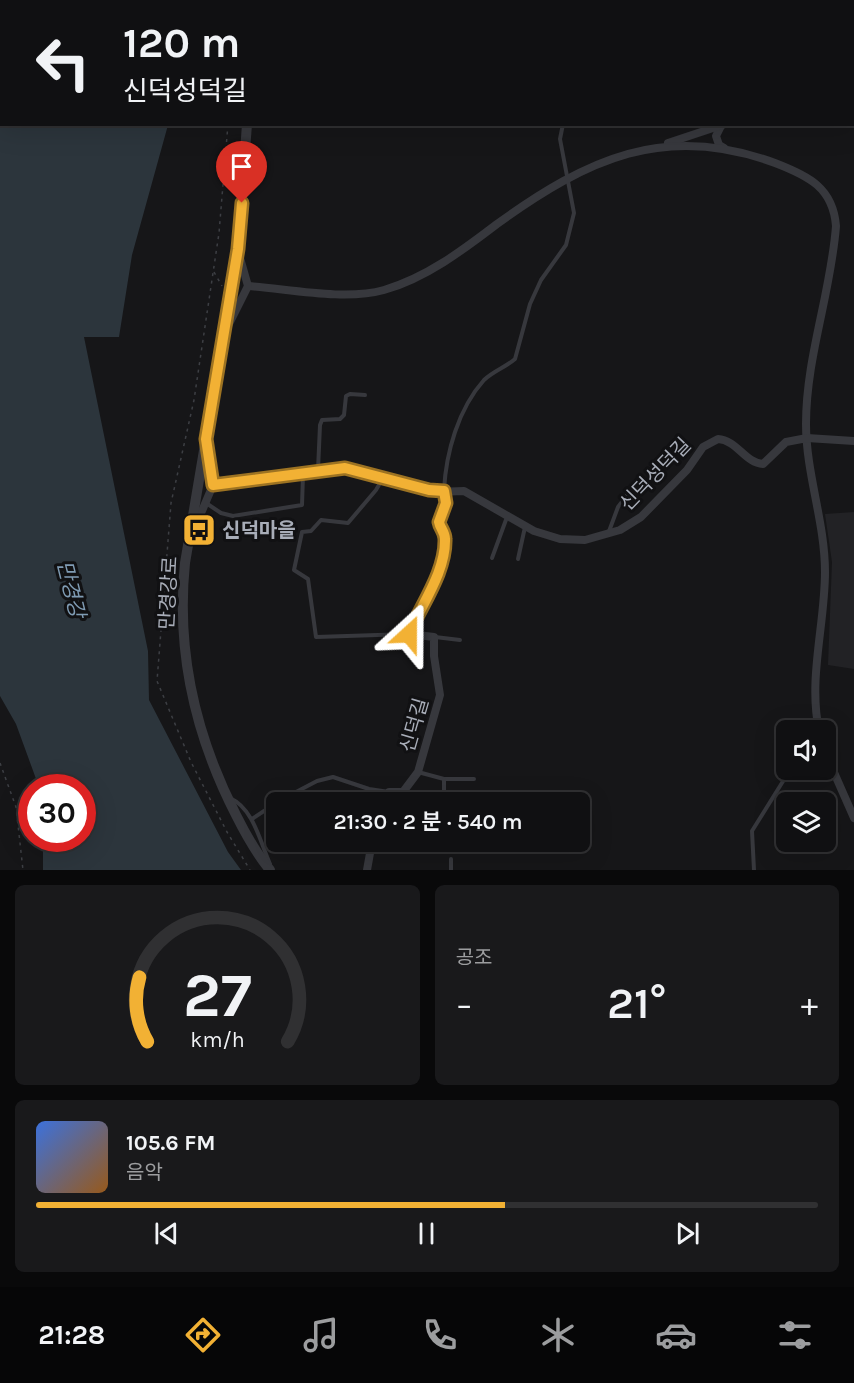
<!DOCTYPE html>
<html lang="ko">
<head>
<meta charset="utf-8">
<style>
	body { margin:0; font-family:Karla,"Noto Sans KR",sans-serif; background:#19191b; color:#f1f3f6; height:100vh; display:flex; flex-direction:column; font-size:22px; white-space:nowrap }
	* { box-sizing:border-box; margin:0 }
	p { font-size:20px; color:#9c9d9f }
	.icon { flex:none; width:33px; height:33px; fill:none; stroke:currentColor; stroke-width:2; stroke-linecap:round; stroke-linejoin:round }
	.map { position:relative; height:870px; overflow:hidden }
	.details { display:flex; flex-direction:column; gap:15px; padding:15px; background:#09090a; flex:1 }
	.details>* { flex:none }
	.banner { position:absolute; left:0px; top:0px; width:855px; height:126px; box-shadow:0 6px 24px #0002,0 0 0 2px #303032; background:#101012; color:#f1f3f6; overflow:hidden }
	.tools { position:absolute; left:776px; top:720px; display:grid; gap:12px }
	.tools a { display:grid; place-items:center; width:60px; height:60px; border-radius:9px; background:#101012; box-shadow:0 6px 24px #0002,0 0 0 2px #303032; font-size:30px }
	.speed { position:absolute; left:18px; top:774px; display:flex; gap:12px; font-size:30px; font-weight:700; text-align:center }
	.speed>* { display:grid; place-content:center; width:78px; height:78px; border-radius:50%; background:#101012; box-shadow:0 6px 24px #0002,0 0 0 2px #303032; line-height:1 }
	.speed .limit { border:9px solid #d22; background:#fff; color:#111 }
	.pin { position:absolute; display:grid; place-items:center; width:51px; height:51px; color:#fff; margin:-62px -26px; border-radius:50% 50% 50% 0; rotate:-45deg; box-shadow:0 0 6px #0007 }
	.pin .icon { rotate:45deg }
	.me { position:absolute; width:66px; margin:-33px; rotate:24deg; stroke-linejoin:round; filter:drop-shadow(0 0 4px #0008) }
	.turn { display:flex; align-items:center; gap:21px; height:126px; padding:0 24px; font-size:27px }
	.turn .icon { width:78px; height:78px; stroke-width:2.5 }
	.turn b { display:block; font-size:42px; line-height:51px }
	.big { font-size:45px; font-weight:600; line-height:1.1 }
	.details .tile { flex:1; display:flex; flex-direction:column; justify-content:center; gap:9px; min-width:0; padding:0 21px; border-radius:9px; background:#19191b }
	.details .dial { align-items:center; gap:0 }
	.dial svg { height:156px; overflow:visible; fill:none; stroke:#303032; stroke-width:7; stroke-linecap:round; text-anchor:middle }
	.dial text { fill:#f1f3f6; stroke:none }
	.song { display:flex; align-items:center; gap:18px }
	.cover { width:72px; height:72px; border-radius:9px; background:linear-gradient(135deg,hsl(220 70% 55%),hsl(30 70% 35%)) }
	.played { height:6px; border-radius:3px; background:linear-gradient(90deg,#f2b134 60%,#303032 60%) }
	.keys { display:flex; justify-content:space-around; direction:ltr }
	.heat { display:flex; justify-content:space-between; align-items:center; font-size:33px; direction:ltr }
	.details .tiles { flex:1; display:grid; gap:15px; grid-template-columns:1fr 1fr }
	.tile:last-child { grid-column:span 2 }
	.trip { position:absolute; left:266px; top:792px; width:324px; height:60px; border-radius:9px; background:#101012; box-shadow:0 6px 24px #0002,0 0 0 2px #303032; font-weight:600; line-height:60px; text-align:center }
	.tab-bar { display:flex; height:96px; justify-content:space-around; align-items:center; background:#060607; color:#9c9d9f }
	.tab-bar .icon { width:42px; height:42px }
	.tab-bar .on { color:#f2b134 }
	.tab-bar b { font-size:27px; color:#f1f3f6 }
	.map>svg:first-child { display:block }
	.built { fill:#222225 }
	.water { fill:#2c353c }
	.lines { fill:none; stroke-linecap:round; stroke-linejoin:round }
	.path { stroke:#3d3f44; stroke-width:1.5; stroke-dasharray:3 4.5; stroke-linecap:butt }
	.service { stroke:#37383d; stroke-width:4 }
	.minor { stroke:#37383d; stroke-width:8 }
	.tertiary { stroke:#37383d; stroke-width:10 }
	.route-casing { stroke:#9d7322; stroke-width:15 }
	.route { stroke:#f2b134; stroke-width:10 }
	.labels { text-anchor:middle; stroke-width:6; stroke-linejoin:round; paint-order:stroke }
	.street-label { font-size:20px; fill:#a8adb8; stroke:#111113 }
	.poi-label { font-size:20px; font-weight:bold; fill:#a8adb8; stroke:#111113; text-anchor:start }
	.water-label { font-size:21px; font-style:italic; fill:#7f9bb3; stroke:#111113 }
</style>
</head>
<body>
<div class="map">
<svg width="854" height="870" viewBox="0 0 854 870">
	<rect width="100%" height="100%" fill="#161618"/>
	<!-- built -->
	<path class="built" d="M854 512V669L828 665 832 562 825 514Z"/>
	<!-- water -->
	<path class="water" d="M0 0H177L2 2V124L168 125 132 255 119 337H84L148 651 149 700 228 852 241 870H43V839L82 838V788L39 787 16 724 0 696Z"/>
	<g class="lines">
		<!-- path -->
		<g class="path">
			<path d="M234 0V2"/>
			<path d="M228 124 219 233 194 400 171 503 157 681 191 762 227 832 250 870"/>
			<path d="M214 272 222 286"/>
			<path d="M0 763 16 807 23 870"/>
		</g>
		<!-- service -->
		<g class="service">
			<path d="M812 0 813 2"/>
			<path d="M642 2 643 0"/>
			<path d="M830 2 832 0"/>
			<path d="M854 23V22"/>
			<path d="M208 450 213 484"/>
			<path d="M318 470 320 425 322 420 340 419 344 415 346 396 350 394 365 395"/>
			<path d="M383 478 376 490 348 523 321 520 311 531 302 532 294 570 308 579 316 637 408 634"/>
			<path d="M444 490C446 453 458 409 484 380 493 371 506 367 515 359L530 304 541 280 566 245 574 213 560 139 563 124"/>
			<path d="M206 503 221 513 233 516 302 505 303 475"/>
			<path d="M608 534 618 507 641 477"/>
			<path d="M492 558 507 517"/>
			<path d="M518 559 525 527"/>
			<path d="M435 637 460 640"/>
			<path d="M809 730 818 724"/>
			<path d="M418 772 444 779H474"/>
			<path d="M444 779V802"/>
			<path d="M230 798C254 809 260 842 270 864"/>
			<path d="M277 802 317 781 333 777 369 789 389 792"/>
			<path d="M252 819 276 803"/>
			<path d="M451 859V870"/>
			<path d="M754 870 752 831 790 770"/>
		</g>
		<!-- minor -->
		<g class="minor">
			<path d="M745 0 746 2"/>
			<path d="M721 126 716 136 719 145 724 148"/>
			<path d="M668 143 725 124"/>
			<path d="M248 286C289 289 345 301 384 290 426 278 463 250 497 224 587 159 665 122 775 163 809 176 833 188 836 226 831 293 806 357 806 424 806 474 825 522 825 572 825 624 808 679 819 730"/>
			<path d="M228 326 248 286 238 251"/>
			<path d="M193 532 213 485 345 468 436 492 464 491 534 531 560 539 585 540 620 530 641 517 687 470 703 447 718 439C737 440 745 463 763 464L786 442 807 438 854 441"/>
			<path d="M825 752 854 818"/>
			<path d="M386 802 389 792H403L418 772 440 695 434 656V637L409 634C421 605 447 572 445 539 445 532 440 529 439 522L446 503 444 491"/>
			<path d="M367 870 372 842"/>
		</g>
		<!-- tertiary -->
		<g class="tertiary">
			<path d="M249 0V2"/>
			<path d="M247 124 238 249 185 563C176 651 196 737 236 815 246 835 256 853 270 870"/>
		</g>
	</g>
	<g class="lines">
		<defs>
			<path id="route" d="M242 203 238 249 206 439 213 485 345 468 429 490 444 491 446 503 439 522C440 528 445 532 445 539 446 572 421 605 409 634"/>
		</defs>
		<!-- route casing -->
		<use href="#route" class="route-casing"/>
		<!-- route -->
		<use href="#route" class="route"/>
	</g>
	<!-- icons -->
	<defs>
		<symbol id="bus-square" viewBox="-11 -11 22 22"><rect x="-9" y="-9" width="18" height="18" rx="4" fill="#f2b134" stroke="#111113"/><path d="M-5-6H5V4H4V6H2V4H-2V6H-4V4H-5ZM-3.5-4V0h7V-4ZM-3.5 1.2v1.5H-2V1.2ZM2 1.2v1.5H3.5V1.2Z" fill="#111"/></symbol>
	</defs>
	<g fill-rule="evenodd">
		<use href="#bus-square" x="180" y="511" width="38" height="38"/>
	</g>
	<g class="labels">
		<!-- street labels -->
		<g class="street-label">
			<text transform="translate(655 474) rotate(-46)" y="7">신덕성덕길</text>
			<text transform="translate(168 593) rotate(-87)" y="7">만경강로</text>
			<text transform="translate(414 725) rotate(-74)" y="7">신덕길</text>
		</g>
		<!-- poi labels -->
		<g class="poi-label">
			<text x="222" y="537">신덕마을</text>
		</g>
		<!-- water labels -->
		<g class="water-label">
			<text transform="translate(71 589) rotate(76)" y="7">만경강</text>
		</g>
	</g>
</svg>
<div class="tools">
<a><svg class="icon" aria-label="sound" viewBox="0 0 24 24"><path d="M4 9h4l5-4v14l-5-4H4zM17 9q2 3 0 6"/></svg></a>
<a><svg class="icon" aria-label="layers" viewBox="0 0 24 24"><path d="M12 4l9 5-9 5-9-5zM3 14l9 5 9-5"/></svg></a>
</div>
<div class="speed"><div class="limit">30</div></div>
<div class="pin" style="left:242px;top:203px;background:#d93025"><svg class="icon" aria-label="arrive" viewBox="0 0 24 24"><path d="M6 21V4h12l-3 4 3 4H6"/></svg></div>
<svg class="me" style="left:409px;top:634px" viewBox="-20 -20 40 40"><path d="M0-17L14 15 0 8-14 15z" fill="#f2b134" stroke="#fff" stroke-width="4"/></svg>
<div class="trip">21:30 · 2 분 · 540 m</div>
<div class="banner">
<div class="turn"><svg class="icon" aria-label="left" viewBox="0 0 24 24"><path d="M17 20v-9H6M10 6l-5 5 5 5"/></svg><div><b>120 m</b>신덕성덕길</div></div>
</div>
</div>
<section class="details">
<div class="tiles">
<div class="tile dial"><svg viewBox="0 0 100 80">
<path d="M14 69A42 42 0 1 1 86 69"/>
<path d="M14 69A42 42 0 0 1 10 36" stroke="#f2b134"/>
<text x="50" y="56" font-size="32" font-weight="700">27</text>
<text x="50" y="72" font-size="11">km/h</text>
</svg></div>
<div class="tile"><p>공조</p>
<div class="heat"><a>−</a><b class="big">21°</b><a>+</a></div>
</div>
<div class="tile">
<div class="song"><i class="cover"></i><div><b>105.6 FM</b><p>음악</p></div></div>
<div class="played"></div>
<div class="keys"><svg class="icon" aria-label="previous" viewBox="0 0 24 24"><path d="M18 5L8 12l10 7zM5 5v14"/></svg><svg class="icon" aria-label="pause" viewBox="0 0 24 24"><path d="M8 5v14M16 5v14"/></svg><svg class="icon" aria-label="next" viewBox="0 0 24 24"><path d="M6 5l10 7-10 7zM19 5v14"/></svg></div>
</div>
</div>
</section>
<nav class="tab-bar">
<b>21:28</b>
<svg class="icon on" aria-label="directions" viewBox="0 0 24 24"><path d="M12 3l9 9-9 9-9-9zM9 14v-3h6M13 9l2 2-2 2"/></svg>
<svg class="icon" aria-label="music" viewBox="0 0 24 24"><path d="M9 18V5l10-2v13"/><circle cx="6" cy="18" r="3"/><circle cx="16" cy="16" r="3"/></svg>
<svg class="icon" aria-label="phone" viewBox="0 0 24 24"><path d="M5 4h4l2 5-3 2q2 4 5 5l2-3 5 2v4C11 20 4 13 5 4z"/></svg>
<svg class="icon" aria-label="climate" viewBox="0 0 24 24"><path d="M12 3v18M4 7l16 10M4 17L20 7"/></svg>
<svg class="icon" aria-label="car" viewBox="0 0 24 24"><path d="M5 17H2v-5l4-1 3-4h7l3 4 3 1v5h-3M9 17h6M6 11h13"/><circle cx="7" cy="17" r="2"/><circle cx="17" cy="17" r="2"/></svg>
<svg class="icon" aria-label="filters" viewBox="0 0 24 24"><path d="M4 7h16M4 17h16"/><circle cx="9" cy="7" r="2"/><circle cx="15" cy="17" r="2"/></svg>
</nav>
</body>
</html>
